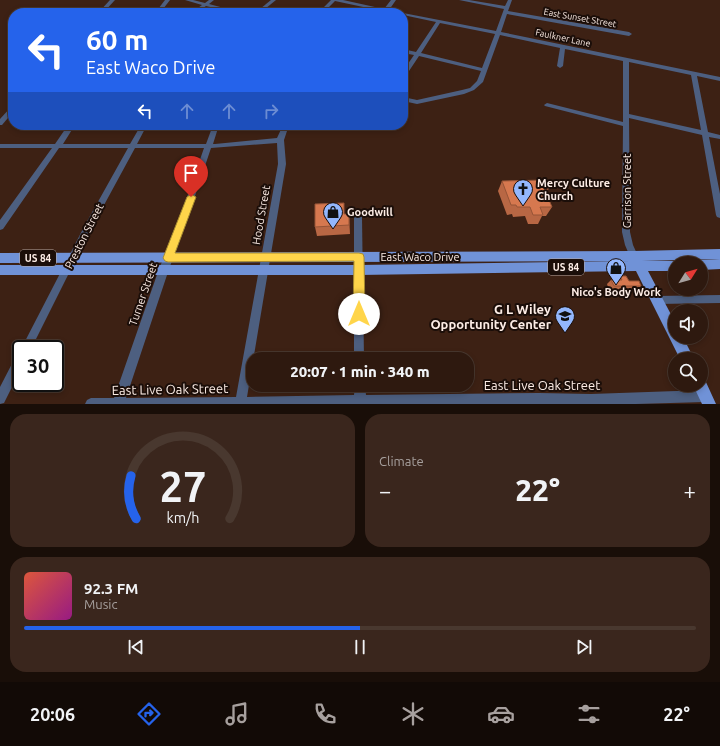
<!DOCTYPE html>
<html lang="en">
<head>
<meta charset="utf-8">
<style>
	body { margin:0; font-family:Ubuntu,sans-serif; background:#3a261d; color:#f1f3f6; height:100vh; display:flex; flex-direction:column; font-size:15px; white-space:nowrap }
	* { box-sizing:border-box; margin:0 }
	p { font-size:13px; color:#a7a09e }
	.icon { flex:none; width:22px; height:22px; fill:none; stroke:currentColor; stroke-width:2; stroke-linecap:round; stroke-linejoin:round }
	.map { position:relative; height:404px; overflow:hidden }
	.side { display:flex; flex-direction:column; gap:10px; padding:10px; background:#190e08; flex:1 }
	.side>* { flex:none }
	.hud { position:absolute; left:8px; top:8px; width:400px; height:122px; border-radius:16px; box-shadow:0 2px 6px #0003,0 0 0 1px #49382f; background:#2563eb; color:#fff; overflow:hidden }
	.needle { width:26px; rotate:53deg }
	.controls { position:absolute; left:668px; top:256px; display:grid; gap:8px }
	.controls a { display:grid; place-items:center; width:40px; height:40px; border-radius:50%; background:#2e190f; box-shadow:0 2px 6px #0003,0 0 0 1px #49382f; font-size:20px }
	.speed { position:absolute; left:12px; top:340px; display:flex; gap:8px; font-size:20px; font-weight:700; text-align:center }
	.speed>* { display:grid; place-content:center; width:52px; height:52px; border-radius:50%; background:#2e190f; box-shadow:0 2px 6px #0003,0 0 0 1px #49382f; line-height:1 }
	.speed .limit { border:2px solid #111; border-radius:6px; background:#fff; color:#111 }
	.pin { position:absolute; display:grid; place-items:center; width:34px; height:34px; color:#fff; margin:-41px -17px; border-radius:50% 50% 50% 0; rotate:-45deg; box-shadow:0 0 4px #0007 }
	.pin .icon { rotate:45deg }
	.me { position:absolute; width:44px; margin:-22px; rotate:0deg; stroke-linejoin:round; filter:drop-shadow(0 0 3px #0008) }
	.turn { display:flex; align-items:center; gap:14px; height:84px; padding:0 12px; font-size:18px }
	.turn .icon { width:52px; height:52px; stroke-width:2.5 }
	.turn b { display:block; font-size:28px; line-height:34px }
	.lanes { display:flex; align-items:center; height:38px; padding:0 12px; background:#0003; justify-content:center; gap:20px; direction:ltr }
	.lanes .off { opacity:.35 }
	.big { font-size:30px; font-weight:800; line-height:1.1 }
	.side .tile { flex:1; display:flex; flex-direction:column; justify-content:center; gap:6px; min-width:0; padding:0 14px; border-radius:16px; background:#3a261d }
	.side .dial { align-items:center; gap:0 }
	.dial svg { height:104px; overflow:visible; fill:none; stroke:#49382f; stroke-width:7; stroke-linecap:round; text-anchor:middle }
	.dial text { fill:#f1f3f6; stroke:none }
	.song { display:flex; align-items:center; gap:12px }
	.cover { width:48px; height:48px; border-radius:6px; background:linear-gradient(135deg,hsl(10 70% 55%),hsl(310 70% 35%)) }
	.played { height:4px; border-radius:2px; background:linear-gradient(90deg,#2563eb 50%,#49382f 50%) }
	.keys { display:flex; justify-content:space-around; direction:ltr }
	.heat { display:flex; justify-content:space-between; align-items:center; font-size:22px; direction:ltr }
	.side .tiles { flex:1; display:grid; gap:10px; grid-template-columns:1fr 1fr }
	.tile:last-child { grid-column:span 2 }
	.trip { position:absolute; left:246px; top:352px; width:228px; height:40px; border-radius:16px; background:#2e190f; box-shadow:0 2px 6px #0003,0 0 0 1px #49382f; font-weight:800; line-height:40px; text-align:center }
	.tabs { display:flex; height:64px; justify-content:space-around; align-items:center; background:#120a06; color:#a7a09e }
	.tabs .icon { width:28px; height:28px }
	.tabs .active { color:#2563eb }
	.tabs b { font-size:18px; color:#f1f3f6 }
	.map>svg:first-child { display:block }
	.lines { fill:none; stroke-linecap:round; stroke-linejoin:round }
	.minor { fill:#4d5f80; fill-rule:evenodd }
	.major { fill:#7092d7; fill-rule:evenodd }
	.wall { fill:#b86744 }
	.building { fill:#d6784f; stroke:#965437 }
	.route { fill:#ffd54a; stroke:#a68a30 }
	.labels { text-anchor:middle; stroke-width:4; stroke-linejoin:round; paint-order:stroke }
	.far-street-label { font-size:9px; fill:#fdede6; stroke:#1b0e09 }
	.shield { fill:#1b0e09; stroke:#b9aaa4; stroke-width:1 }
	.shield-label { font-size:10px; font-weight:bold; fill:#fdede6 }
	.poi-label { font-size:11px; font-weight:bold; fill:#fdede6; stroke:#1b0e09; text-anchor:start }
	.street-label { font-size:11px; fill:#fdede6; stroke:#1b0e09 }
	.near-poi-label { font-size:13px; font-weight:bold; fill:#fdede6; stroke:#1b0e09; text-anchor:end }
	.near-street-label { font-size:13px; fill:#fdede6; stroke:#1b0e09 }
</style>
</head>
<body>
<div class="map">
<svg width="720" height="404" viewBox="0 0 720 404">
	<rect width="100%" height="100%" fill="#3d2114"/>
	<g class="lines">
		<!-- minor -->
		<g class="minor">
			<path d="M110 0H115L103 13H98Z"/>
			<path d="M165 0H170L160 13H155Z"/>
			<path d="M185 0H193L205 3 209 0H214L209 4 243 13H235L206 6 196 13H191L202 5Z"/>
			<path d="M271 0H276L260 13H255Z"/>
			<path d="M331 0H343L384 9 391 0H396L389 10 400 13H381L382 11 335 1 323 13H318Z"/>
			<path d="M459 0H469L505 6 508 0H512L508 11 629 32 632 34 629 36 507 14 501 32 720 77V81L697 76 708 132 720 135V139L709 137 720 194V218L717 217 716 215 702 135 629 118 630 232 633 245 638 256 637 259 634 260 631 259 625 245 622 232 623 126 545 106 544 105 547 103 623 122V61L565 49 563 66 560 68 557 66 560 48 500 35 483 82 474 90 464 94 417 104 403 101V97L417 100 462 90 470 88 477 81 481 71 419 56 405 77 403 78V71L414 55 403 53V49L416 52 436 22 403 15V13H401H403L496 31 504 9ZM440 23 495 34 482 68 421 53ZM629 62 691 75 701 130 629 114Z"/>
			<path d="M13 106V112L2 125H0V119L11 107Z"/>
			<path d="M68 125H75L63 144H130L141 125H147L137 144H206L213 125H219L213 144H215L277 138 283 125H289L284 140 286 164 247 397 354 395 355 385H365L366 395 539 393 591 394 705 390 709 392 711 396 709 400 705 402 636 404H85L87 400 91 398H114L159 269 178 223 204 148H135L91 229 31 349H21L85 225 128 148H59L3 229 0 230V220L52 148H0V144H55ZM277 143 278 164 236 397 126 398 169 269 186 223 211 148Z"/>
			<path d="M358 214 361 215 362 217 364 359H354V217L355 215Z"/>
			<path d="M720 295V303L657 304 654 303 652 300 654 297 657 296Z"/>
			<path d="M21 353V369L4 403 0 404V387L17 354Z"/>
		</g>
		<!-- major -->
		<g class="major">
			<path d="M720 249V259L642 261H675L679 262 675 263V271H648L675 322V337H683L694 359H680L636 271 359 275H0V265H359L632 261 0 263V253L634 251Z"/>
			<path d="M720 259V269L701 270V263H696L701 260Z"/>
			<path d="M701 379 705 380 716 404H702L693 385H701Z"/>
		</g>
	</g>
	<!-- wall -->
	<g class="wall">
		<path d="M502 181 549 188 546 194 552 207 546 216H542L538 224H528L525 216 513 217 512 214 507 215 498 191Z"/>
		<path d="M344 214H349L350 234 317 236 315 227Z"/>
		<path d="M620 276 629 281 641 286 636 290H609L607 284 611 280H616Z"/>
	</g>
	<!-- building -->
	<g class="building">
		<path d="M545 180 549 188H544L552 207H540L543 215H533L530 207H517L516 205H511L502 181Z"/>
		<path d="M344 203V214H349V225L315 227V204Z"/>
		<path d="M620 276H626L629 281H639L641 286H614L611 280H622Z"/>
	</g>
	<!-- route -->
	<path class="route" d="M191 194 196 197 175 253H359L363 254 364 257 365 314 363 318 359 320 355 318 353 314 354 261 168 262 165 261 163 258 187 197Z"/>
	<!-- icons -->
	<defs>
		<symbol id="church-pin" viewBox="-11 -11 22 30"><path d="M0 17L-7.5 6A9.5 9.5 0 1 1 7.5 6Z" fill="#93b7fd" stroke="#1b0e09"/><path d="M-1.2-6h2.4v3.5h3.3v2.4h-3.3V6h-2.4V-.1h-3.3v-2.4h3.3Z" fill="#111"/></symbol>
		<symbol id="shop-pin" viewBox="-11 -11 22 30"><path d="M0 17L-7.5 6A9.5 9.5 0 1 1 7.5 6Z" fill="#93b7fd" stroke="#1b0e09"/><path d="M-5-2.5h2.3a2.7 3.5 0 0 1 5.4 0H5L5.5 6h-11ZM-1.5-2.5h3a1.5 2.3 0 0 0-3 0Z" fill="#111"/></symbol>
		<symbol id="school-pin" viewBox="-11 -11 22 30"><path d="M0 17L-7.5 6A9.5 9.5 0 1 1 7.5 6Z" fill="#93b7fd" stroke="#1b0e09"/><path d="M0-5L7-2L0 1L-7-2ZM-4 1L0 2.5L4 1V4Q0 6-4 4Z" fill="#111"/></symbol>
	</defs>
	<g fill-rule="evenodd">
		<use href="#church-pin" x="512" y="178" width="22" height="30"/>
		<use href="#shop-pin" x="322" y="201" width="22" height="30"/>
		<use href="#shop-pin" x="605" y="257" width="22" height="30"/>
		<use href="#school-pin" x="554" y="305" width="22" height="30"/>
	</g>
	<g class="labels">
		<!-- far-street labels -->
		<g class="far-street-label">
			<text transform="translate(580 18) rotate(10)" y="3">East Sunset Street</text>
			<text transform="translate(563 38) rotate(12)" y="3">Faulkner Lane</text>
		</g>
		<!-- shield labels -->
		<g class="shield">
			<rect x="20" y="250" width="36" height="16" rx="3"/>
			<rect x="548" y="259" width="36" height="16" rx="3"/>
		</g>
		<g class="shield-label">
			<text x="38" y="262">US 84</text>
			<text x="566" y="271">US 84</text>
		</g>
		<!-- poi labels -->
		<g class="poi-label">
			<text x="537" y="187">Mercy Culture<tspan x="537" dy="13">Church</tspan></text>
			<text x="347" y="216">Goodwill</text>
			<text x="616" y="296" text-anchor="middle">Nico's Body Work</text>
		</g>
		<!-- street labels -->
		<g class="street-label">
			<text transform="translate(627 191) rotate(-90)" y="4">Garrison Street</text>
			<text transform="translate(261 215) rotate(-80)" y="4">Hood Street</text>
			<text transform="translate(84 236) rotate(-63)" y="4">Preston Street</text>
			<text x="420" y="261">East Waco Drive</text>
			<text transform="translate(143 294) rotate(-71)" y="4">Turner Street</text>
		</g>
		<!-- near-poi labels -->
		<g class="near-poi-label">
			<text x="551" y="314">G L Wiley<tspan x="551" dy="15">Opportunity Center</tspan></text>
		</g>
		<!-- near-street labels -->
		<g class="near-street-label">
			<text x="542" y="390">East Live Oak Street</text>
			<text transform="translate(170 389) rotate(-1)" y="5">East Live Oak Street</text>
		</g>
	</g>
</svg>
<div class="controls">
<a><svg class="needle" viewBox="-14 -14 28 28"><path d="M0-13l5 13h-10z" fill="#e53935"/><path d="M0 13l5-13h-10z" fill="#a7a09e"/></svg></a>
<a><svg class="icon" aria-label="sound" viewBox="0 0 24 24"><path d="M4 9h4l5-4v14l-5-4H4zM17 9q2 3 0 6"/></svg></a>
<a><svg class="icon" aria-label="search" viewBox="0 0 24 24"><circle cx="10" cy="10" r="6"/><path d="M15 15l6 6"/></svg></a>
</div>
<div class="speed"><div class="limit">30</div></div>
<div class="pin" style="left:191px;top:197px;background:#d93025"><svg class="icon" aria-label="arrive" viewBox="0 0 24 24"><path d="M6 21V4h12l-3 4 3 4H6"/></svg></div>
<svg class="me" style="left:359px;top:314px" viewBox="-20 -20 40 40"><circle r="19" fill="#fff"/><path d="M0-13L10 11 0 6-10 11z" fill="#ffd54a"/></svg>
<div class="trip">20:07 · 1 min · 340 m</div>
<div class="hud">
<div class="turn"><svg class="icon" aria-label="left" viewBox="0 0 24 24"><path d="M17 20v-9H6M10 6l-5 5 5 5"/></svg><div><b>60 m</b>East Waco Drive</div></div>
<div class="lanes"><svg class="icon" aria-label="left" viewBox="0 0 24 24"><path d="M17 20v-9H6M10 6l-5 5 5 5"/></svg><svg class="icon off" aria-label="ahead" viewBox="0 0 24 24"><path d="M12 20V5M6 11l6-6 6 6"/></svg><svg class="icon off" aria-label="ahead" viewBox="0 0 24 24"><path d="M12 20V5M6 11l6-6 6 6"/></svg><svg class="icon off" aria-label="right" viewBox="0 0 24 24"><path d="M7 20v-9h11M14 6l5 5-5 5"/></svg></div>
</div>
</div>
<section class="side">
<div class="tiles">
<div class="tile dial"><svg viewBox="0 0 100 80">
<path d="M14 69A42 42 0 1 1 86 69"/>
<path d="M14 69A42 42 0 0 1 10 36" stroke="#2563eb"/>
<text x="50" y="56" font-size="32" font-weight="700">27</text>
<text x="50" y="72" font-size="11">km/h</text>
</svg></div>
<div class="tile"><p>Climate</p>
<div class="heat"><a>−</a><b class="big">22°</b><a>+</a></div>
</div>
<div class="tile">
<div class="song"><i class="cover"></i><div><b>92.3 FM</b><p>Music</p></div></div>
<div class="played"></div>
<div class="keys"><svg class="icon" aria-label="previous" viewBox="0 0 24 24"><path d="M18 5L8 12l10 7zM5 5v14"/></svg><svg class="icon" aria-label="pause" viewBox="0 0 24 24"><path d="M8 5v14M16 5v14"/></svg><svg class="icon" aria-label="next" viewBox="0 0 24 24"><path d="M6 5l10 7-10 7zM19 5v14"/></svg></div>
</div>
</div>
</section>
<nav class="tabs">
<b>20:06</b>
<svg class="icon active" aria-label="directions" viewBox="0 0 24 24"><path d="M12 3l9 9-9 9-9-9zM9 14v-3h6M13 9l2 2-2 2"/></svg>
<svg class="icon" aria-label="music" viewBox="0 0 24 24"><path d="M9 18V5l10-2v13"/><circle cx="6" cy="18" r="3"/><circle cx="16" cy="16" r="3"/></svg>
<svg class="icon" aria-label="phone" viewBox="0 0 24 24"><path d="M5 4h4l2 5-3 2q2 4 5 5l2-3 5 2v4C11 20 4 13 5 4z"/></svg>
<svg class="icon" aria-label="climate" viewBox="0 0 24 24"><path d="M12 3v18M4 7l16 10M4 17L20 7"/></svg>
<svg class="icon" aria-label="car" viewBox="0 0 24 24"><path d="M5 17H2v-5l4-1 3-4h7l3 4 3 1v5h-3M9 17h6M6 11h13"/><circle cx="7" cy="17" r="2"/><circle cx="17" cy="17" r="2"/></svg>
<svg class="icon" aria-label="filters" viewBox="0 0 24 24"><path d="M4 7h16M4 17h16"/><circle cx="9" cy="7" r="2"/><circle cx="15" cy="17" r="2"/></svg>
<b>22°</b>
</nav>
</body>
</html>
